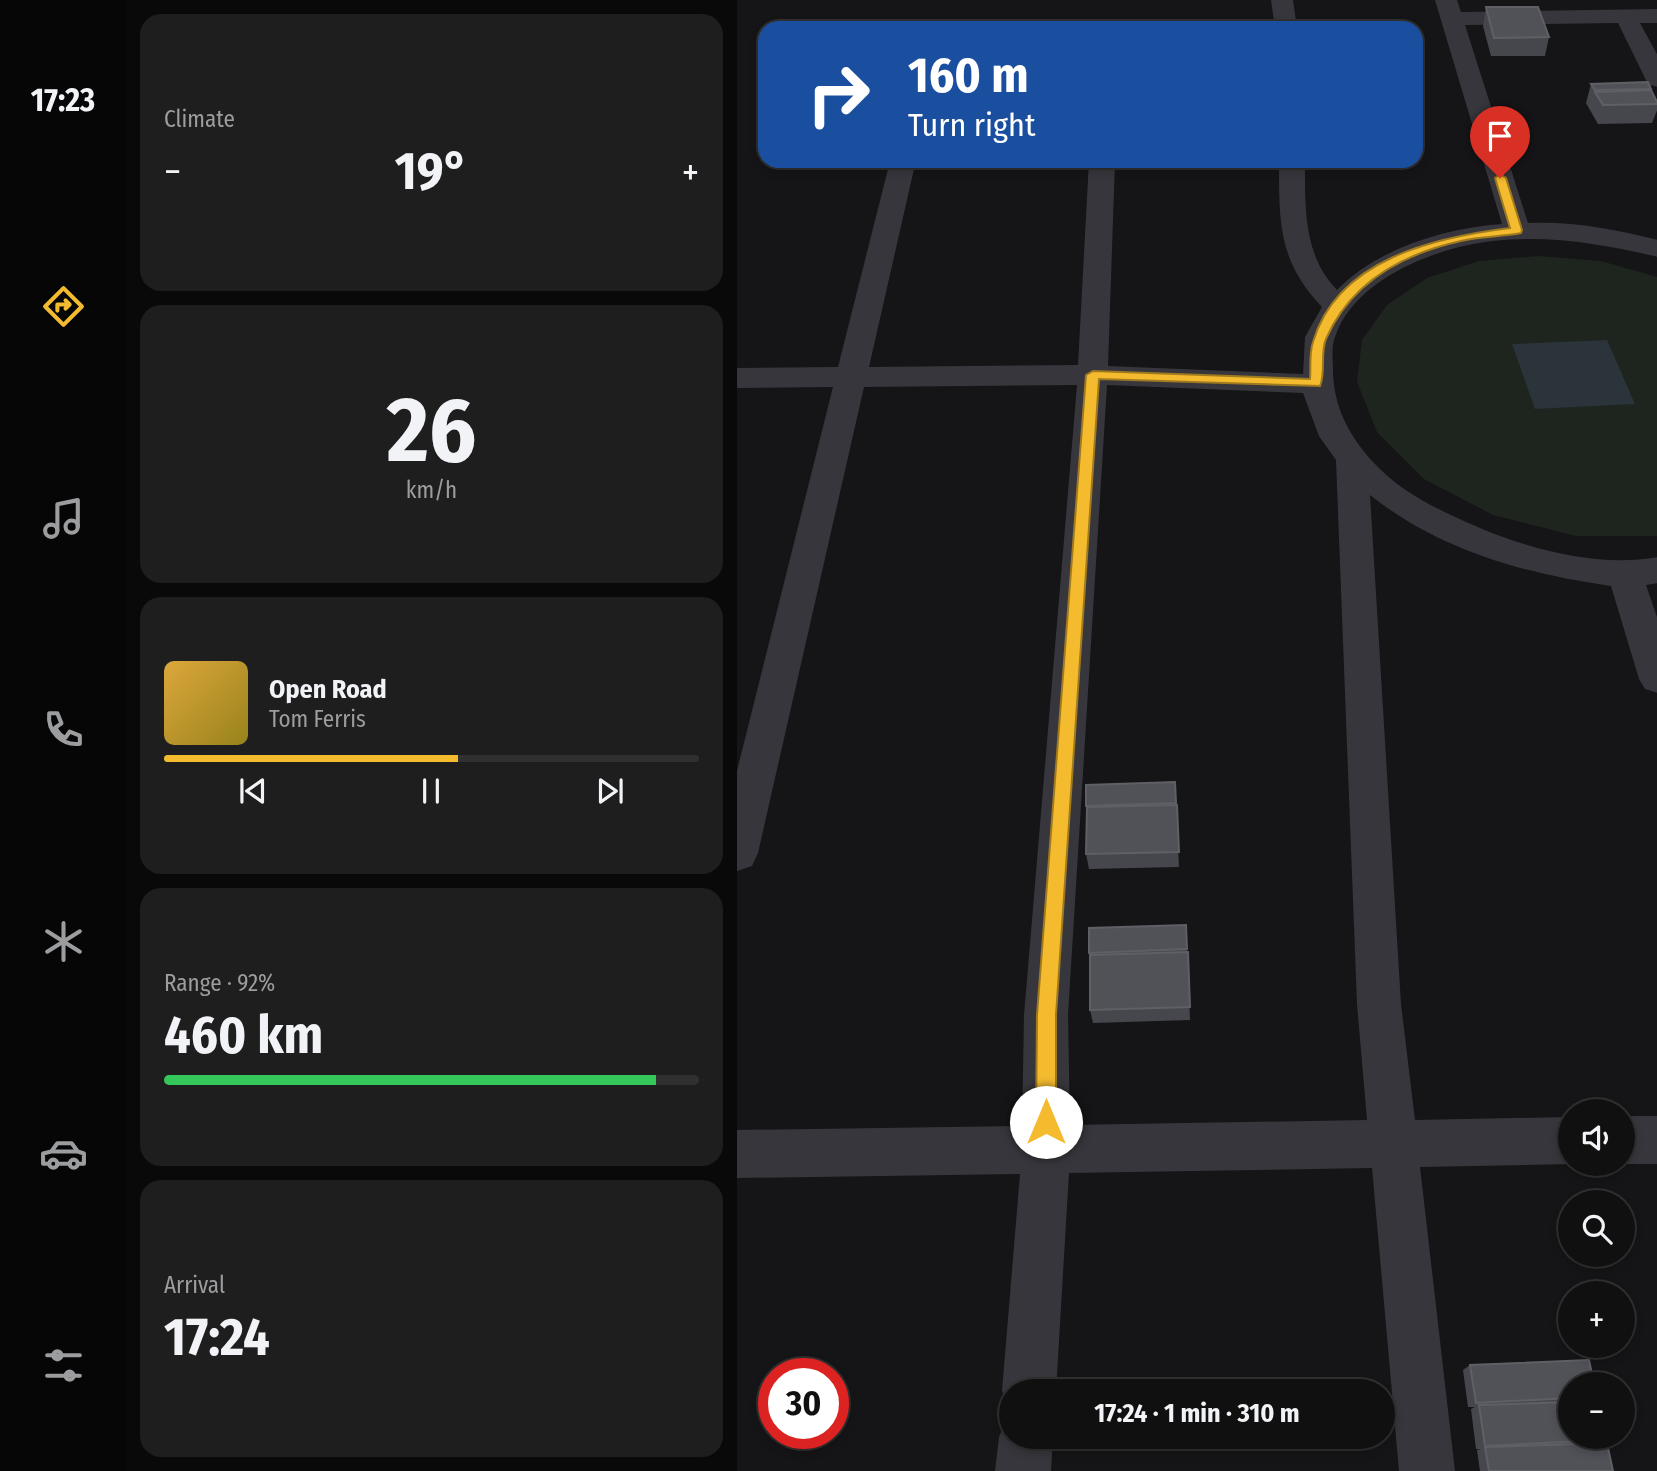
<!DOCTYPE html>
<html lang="en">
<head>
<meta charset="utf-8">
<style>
	body { margin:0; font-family:"Fira Sans Condensed",sans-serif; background:#1e1e1f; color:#f1f3f6; height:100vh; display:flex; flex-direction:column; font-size:26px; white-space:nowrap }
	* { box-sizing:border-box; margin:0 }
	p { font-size:23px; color:#9c9d9f }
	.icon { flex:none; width:38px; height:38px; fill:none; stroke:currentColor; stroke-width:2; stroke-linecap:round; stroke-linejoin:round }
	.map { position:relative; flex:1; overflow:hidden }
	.side { display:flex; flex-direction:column; gap:14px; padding:14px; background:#090909; width:611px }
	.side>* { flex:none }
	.banner { position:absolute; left:21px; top:21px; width:665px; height:147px; border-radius:21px; box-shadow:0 4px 10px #0003,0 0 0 2px #303031; background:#1a4fa0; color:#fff; overflow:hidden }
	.buttons { position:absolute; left:821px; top:1099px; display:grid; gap:14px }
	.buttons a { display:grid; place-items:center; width:77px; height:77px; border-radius:50%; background:#101011; box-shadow:0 4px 10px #0003,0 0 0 2px #303031; font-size:35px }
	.speed { position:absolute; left:21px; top:1358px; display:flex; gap:14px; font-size:35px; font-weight:700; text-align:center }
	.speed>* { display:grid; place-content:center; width:91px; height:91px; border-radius:50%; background:#101011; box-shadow:0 4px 10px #0003,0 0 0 2px #303031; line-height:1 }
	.speed .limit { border:10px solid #d22; background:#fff; color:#111 }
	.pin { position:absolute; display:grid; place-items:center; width:60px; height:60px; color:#fff; margin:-72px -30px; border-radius:50% 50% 50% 0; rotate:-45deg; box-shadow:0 0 7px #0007 }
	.pin .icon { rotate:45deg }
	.me { position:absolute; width:77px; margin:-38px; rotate:0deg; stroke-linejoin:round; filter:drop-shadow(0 0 5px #0008) }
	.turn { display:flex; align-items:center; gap:24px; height:147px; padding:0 35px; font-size:32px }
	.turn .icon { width:91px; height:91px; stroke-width:2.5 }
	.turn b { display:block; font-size:49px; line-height:60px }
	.big { font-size:52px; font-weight:700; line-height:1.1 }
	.side .widget { flex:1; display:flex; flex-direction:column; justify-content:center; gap:10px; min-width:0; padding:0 24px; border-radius:21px; background:#1e1e1f }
	.side .dial { align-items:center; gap:0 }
	.dial b { font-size:91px; line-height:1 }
	.song { display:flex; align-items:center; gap:21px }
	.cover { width:84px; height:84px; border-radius:10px; background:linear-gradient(135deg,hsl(40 70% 55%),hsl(50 70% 35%)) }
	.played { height:7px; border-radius:4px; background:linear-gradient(90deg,#f5bb2f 55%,#303031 55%) }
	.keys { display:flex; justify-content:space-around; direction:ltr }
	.heat { display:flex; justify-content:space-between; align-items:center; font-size:38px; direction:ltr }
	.charge { height:10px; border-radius:5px; background:linear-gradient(90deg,#34c759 92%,#303031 0) }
	.trip { position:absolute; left:262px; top:1379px; width:396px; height:70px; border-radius:35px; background:#101011; box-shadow:0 4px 10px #0003,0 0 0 2px #303031; font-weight:700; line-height:70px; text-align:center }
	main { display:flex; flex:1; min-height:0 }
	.dock { display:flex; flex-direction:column; width:126px; justify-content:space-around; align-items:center; background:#060607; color:#9c9d9f }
	.dock .icon { width:49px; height:49px }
	.dock .active { color:#f5bb2f }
	.dock b { font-size:32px; color:#f1f3f6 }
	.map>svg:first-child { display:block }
	.green { fill:#1d251e }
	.water { fill:#2b333b }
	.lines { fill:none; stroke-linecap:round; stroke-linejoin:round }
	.street { fill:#36363c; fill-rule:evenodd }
	.wall { fill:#46474c }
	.building { fill:#515258; stroke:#5e6066; stroke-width:2 }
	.route { fill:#f5bb2f; stroke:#9f7a1f; stroke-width:2 }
</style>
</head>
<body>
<main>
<nav class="dock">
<b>17:23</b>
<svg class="icon active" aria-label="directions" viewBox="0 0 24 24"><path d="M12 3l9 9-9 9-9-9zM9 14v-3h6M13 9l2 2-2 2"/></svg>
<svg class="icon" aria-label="music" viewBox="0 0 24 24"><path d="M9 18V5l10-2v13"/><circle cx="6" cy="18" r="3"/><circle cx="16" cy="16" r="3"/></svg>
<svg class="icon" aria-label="phone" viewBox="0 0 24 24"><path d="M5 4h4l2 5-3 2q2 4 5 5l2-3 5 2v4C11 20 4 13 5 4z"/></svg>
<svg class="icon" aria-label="climate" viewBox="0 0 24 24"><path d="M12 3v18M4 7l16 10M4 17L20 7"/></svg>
<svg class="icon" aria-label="car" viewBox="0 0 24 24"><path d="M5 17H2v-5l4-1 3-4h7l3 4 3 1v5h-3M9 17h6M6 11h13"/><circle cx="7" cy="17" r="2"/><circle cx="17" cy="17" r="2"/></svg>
<svg class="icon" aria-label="filters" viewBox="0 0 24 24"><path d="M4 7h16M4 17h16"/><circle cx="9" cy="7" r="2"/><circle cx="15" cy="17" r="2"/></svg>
</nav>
<section class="side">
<div class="widget"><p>Climate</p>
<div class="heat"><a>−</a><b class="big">19°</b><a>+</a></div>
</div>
<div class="widget dial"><b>26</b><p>km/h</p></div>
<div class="widget">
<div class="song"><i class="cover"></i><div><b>Open Road</b><p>Tom Ferris</p></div></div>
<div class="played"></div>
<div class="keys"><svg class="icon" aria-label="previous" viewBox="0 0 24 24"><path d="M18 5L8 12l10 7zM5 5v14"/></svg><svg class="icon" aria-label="pause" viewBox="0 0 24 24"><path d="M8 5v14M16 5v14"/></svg><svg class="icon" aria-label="next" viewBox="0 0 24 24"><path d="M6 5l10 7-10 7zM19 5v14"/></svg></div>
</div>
<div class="widget"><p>Range · 92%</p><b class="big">460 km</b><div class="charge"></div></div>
<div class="widget"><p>Arrival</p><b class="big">17:24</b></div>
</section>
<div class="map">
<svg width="921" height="1471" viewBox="0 0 921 1471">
	<rect width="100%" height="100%" fill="#151517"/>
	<!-- green -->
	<path class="green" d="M801 256 864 261 920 277V536H839L756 515 687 479 640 432 620 382 625 340 650 305 690 278 742 261Z"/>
	<!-- water -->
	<path class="water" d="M870 340 898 404 798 409 775 344Z"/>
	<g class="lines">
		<!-- street -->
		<g class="street">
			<path d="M534 0H556L560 28H538Z"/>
			<path d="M698 0H720L724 12 921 9V23H903L921 56V87L913 85 909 80 881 23 728 25 791 223C835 221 878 229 921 240V257C855 241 788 231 722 247 675 259 614 288 598 337 594 347 596 359 596 369 596 406 612 436 637 463 667 496 714 516 755 533 805 552 866 567 921 557V583L909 585 921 620V693L908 689 902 679 874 586C788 574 702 550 633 495L664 1004 678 1120 833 1117V1164H836L683 1167 718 1471H662L635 1168 332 1173 319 1391H275V1411L265 1391 283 1174 0 1178V1130L285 1126 287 1015 340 385 127 387 21 853 15 866 0 871V771L96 387 0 388V368L101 367 151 169 155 164 164 161 173 164 177 169 132 367 341 365 352 161H378L371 366 566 374 568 337 585 307C541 261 542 222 542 161H568C568 207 566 255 600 290 641 248 708 228 765 224ZM370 385 566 393 582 436 599 460 620 1004 630 1120 333 1125 331 1015Z"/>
			<rect x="886" y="1116" width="35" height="48"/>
			<path d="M275 1416V1437H316L314 1471H258L262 1437 270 1418Z"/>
		</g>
	</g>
	<!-- wall -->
	<g class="wall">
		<path d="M749 7 812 37 808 56H754L746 26Z"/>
		<path d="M854 84 914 89 913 90 921 102V108L915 123 861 124 849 103Z"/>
		<path d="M439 803 442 867 352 869 349 854 350 814 349 806Z"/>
		<path d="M449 925 453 1020 356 1023 353 1010V961L352 953Z"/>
		<path d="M733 1365 833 1384V1437L870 1440 861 1443 876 1471H743L740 1450 744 1449H739L734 1409 738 1407H731L726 1370Z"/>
	</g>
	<!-- building -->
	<g class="building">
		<path d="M749 7H801L812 37 757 38Z"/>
		<path d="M911 82 914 89 858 90 854 84Z"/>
		<path d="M914 90 921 104 866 105 858 92Z"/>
		<path d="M438 782 439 803 349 806V785Z"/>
		<path d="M440 805 442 852 349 854 350 807Z"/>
		<path d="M449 925 450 949 352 953V928Z"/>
		<path d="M451 952 453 1007 353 1010V955Z"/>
		<path d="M852 1360 857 1384H833V1398L739 1403 733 1365Z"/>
		<path d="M833 1402V1437H869L870 1440 748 1446 742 1405Z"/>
		<path d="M870 1443 876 1471H752L748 1447Z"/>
	</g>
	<!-- route -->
	<path class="route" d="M763 174 769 178 785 230 784 233C764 237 744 236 724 241 665 254 614 282 589 339 583 353 589 372 583 386L362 379 319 1015V1122L316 1129 309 1132 302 1129 299 1122 300 1015 349 375 356 371 573 379C574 368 572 353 576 342 600 259 699 237 773 228L758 178Z"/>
</svg>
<div class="buttons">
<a><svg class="icon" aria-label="sound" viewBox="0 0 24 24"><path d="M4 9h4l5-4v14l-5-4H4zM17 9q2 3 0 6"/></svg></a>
<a><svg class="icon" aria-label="search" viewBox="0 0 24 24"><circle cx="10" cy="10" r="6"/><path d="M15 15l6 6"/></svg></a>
<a>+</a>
<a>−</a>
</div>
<div class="speed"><div class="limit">30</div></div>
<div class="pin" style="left:763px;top:178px;background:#d93025"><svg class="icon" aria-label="arrive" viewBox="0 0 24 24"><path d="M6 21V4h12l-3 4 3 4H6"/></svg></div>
<svg class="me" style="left:309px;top:1122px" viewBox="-20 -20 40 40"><circle r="19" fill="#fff"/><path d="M0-13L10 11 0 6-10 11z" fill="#f5bb2f"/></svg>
<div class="trip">17:24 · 1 min · 310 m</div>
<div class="banner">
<div class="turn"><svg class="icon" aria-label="right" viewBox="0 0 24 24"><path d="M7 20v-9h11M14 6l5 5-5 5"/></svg><div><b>160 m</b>Turn right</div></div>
</div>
</div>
</main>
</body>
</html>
